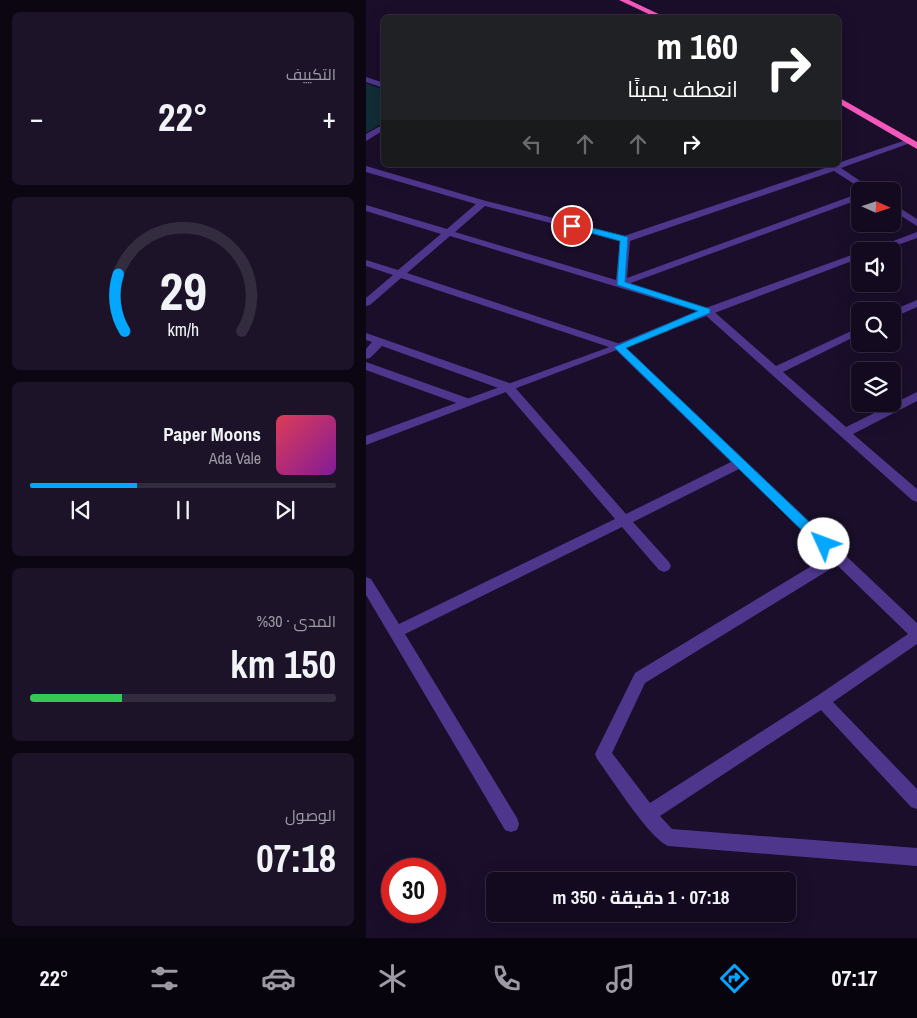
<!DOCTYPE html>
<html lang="ar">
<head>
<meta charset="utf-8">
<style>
	body { margin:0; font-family:"Archivo Narrow",Cairo,sans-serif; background:#1d1329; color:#f1f3f6; direction:rtl; height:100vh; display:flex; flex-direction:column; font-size:19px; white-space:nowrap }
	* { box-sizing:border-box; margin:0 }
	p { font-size:16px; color:#9d9aa5 }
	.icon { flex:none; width:28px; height:28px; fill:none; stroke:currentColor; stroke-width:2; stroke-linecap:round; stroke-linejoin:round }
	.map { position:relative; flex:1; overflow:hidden; direction:ltr }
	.side { display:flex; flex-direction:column; gap:12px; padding:12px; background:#0b0612; width:366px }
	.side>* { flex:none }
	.banner { position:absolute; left:15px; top:15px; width:460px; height:152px; border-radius:8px; box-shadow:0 5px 20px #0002,0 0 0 1px #332b3e; direction:rtl; background:#202124; color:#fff; overflow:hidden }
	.needle { width:32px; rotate:93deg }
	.fabs { position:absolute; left:485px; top:182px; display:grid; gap:10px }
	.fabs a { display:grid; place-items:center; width:50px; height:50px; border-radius:8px; background:#140a20; box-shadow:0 5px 20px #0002,0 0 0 1px #332b3e; font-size:25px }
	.speed { position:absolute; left:15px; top:858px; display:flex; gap:10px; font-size:25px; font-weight:700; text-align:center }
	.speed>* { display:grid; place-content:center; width:65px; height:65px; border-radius:50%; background:#140a20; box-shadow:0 5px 20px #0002,0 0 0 1px #332b3e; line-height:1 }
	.speed .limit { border:8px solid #d22; background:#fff; color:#111 }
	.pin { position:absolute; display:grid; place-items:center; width:42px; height:42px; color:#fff; margin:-21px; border:2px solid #fff; border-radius:50%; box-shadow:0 1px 5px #0007 }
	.me { position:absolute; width:55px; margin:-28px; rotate:313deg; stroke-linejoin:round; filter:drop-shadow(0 0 4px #0008) }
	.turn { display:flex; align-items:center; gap:18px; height:105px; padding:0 20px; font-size:22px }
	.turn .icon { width:65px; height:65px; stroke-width:2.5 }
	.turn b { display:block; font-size:35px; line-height:42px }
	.lanes { display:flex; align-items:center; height:48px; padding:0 20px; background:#0003; justify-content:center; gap:25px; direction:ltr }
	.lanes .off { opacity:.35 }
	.big { font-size:38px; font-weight:700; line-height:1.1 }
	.side .tile { flex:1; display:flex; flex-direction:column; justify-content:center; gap:8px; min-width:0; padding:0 18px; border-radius:8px; background:#1d1329 }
	.side .dial { align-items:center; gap:0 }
	.dial svg { height:130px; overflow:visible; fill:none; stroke:#332b3e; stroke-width:7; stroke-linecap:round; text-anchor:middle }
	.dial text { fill:#f1f3f6; stroke:none }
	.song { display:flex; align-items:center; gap:15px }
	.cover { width:60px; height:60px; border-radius:8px; background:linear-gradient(135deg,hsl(350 70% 55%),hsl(290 70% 35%)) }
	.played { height:5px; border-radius:2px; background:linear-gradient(90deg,#03a7ff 35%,#332b3e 35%) }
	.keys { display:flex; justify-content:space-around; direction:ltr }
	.heat { display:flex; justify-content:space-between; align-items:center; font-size:28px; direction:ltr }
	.charge { height:8px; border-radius:4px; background:linear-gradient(90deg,#34c759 30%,#332b3e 0) }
	.trip { position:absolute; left:120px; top:872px; width:310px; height:50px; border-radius:8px; background:#140a20; box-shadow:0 5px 20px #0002,0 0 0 1px #332b3e; font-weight:700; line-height:50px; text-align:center; direction:rtl }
	.tabs { display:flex; height:80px; justify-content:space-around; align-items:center; background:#08040d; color:#9d9aa5 }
	.tabs .icon { width:35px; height:35px }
	.tabs .current { color:#03a7ff }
	.tabs b { font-size:22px; color:#f1f3f6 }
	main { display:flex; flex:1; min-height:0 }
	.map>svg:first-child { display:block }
	.green { fill:#112d35 }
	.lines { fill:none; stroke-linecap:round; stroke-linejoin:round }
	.minor { fill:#4f368d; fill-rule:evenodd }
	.tertiary { fill:#4f368d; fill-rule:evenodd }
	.trunk { fill:#f558bc; fill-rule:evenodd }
	.route { fill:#03a7ff; stroke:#026da6 }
</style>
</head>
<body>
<main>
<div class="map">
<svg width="551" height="938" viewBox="0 0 551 938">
	<rect width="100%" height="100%" fill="#1a0e2a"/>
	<!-- green -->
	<path class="green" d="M0 83 17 90 18 122 0 133Z"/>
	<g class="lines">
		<!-- minor -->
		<g class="minor">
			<path d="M0 77 18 83V88L0 82Z"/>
			<path d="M18 124V130L0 141V134Z"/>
			<path d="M540 140 547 142 475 168 509 191H499L468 171 264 241 261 278 494 193V199L262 284 345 309 410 366 494 327V334L417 372 480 427 551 392V401L487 434 551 489V502L546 500 337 313 84 236 41 273 257 345 551 623V644L467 702 551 789V809L545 807 455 710 294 816 306 829 551 848V866L302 846C283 838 246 779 231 759L229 754 269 673 462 556 373 469 267 522 303 562 305 566 303 570 298 572 293 570 256 527 39 634 151 818 153 824 151 830 145 832 139 830 0 595V577L5 579 33 624 249 519 138 390 16 346 4 358 0 359V349L6 342 0 340V333L146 384 260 514 365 462 249 349 35 278 4 305 0 306V298L27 275 0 266V260L32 270 75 234 0 211V205L81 229 110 204 0 172V166L120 201 258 236 462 167 461 165H472V163ZM119 206 254 241 250 280 89 232ZM471 565 542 634 451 696 284 803 246 753 279 683Z"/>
			<path d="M526 203 551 219V226L526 210Z"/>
			<path d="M551 300V307L526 318 525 311Z"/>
			<path d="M0 362 104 399 106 402 100 406 96 405 0 370Z"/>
		</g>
		<!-- tertiary -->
		<g class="tertiary">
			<path d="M551 232V238L515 251H501Z"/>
			<path d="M494 252V258L0 445V436L249 345 337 309Z"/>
		</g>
		<!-- trunk -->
		<g class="trunk">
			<path d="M253 0H263L301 18H291Z"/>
			<path d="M472 97 551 142V149L472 103Z"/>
		</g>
	</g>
	<!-- route -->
	<path class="route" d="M206 223 262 237 259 282 344 309V313L260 348 462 540 464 544 462 547H453L248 347 332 311 251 285 254 241 203 227 201 226Z"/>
</svg>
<div class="fabs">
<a><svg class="needle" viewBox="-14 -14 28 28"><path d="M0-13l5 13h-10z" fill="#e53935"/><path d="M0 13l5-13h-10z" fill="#9d9aa5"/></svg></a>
<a><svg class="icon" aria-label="sound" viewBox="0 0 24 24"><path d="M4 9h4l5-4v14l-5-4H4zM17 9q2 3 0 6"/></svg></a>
<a><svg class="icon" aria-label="search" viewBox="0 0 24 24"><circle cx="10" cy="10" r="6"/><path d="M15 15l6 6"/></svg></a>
<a><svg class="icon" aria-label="layers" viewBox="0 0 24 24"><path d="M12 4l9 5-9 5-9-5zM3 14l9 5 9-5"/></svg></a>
</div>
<div class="speed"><div class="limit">30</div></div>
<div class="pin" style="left:206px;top:226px;background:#d93025"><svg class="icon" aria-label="arrive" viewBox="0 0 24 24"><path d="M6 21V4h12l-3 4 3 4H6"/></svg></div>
<svg class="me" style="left:458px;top:544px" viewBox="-20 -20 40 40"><circle r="19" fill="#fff"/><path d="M0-13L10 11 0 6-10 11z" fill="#03a7ff"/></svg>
<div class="trip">07:18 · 1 دقيقة · 350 m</div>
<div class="banner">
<div class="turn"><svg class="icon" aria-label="right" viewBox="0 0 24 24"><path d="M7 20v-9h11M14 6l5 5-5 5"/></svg><div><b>160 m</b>انعطف يمينًا</div></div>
<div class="lanes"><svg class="icon off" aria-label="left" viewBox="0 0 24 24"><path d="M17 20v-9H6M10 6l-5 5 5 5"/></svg><svg class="icon off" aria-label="ahead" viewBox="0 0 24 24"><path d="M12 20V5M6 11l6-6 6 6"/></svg><svg class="icon off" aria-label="ahead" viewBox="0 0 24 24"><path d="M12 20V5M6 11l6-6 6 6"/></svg><svg class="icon" aria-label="right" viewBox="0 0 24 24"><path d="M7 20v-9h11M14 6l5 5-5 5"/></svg></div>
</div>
</div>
<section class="side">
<div class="tile"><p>التكييف</p>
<div class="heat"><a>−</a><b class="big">22°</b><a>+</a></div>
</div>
<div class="tile dial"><svg viewBox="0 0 100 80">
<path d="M14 69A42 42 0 1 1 86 69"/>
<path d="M14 69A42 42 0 0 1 10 34" stroke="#03a7ff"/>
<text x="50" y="56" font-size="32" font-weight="700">29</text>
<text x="50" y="72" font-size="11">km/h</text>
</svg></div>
<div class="tile">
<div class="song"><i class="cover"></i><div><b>Paper Moons</b><p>Ada Vale</p></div></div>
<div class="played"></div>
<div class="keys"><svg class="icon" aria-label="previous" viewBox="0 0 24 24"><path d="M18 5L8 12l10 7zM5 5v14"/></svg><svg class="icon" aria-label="pause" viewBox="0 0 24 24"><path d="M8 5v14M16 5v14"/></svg><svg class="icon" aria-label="next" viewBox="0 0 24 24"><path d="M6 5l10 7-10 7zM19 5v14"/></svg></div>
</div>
<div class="tile"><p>المدى · 30%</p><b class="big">150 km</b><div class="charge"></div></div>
<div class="tile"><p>الوصول</p><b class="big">07:18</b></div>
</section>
</main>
<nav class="tabs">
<b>07:17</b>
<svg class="icon current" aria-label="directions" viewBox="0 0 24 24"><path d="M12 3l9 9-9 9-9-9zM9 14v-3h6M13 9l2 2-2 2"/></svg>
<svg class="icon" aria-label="music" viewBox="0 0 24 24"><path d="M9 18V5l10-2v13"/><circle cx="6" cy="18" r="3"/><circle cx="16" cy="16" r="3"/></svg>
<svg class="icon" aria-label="phone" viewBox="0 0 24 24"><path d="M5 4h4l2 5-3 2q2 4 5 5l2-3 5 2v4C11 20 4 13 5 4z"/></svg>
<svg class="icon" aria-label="climate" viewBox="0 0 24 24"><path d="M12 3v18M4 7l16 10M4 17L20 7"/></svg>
<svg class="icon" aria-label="car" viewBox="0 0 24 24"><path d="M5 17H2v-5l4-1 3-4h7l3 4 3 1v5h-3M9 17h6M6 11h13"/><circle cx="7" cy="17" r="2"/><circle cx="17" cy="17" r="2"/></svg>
<svg class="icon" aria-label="filters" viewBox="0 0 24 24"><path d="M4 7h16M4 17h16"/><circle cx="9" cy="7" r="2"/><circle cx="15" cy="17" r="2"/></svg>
<b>22°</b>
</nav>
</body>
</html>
